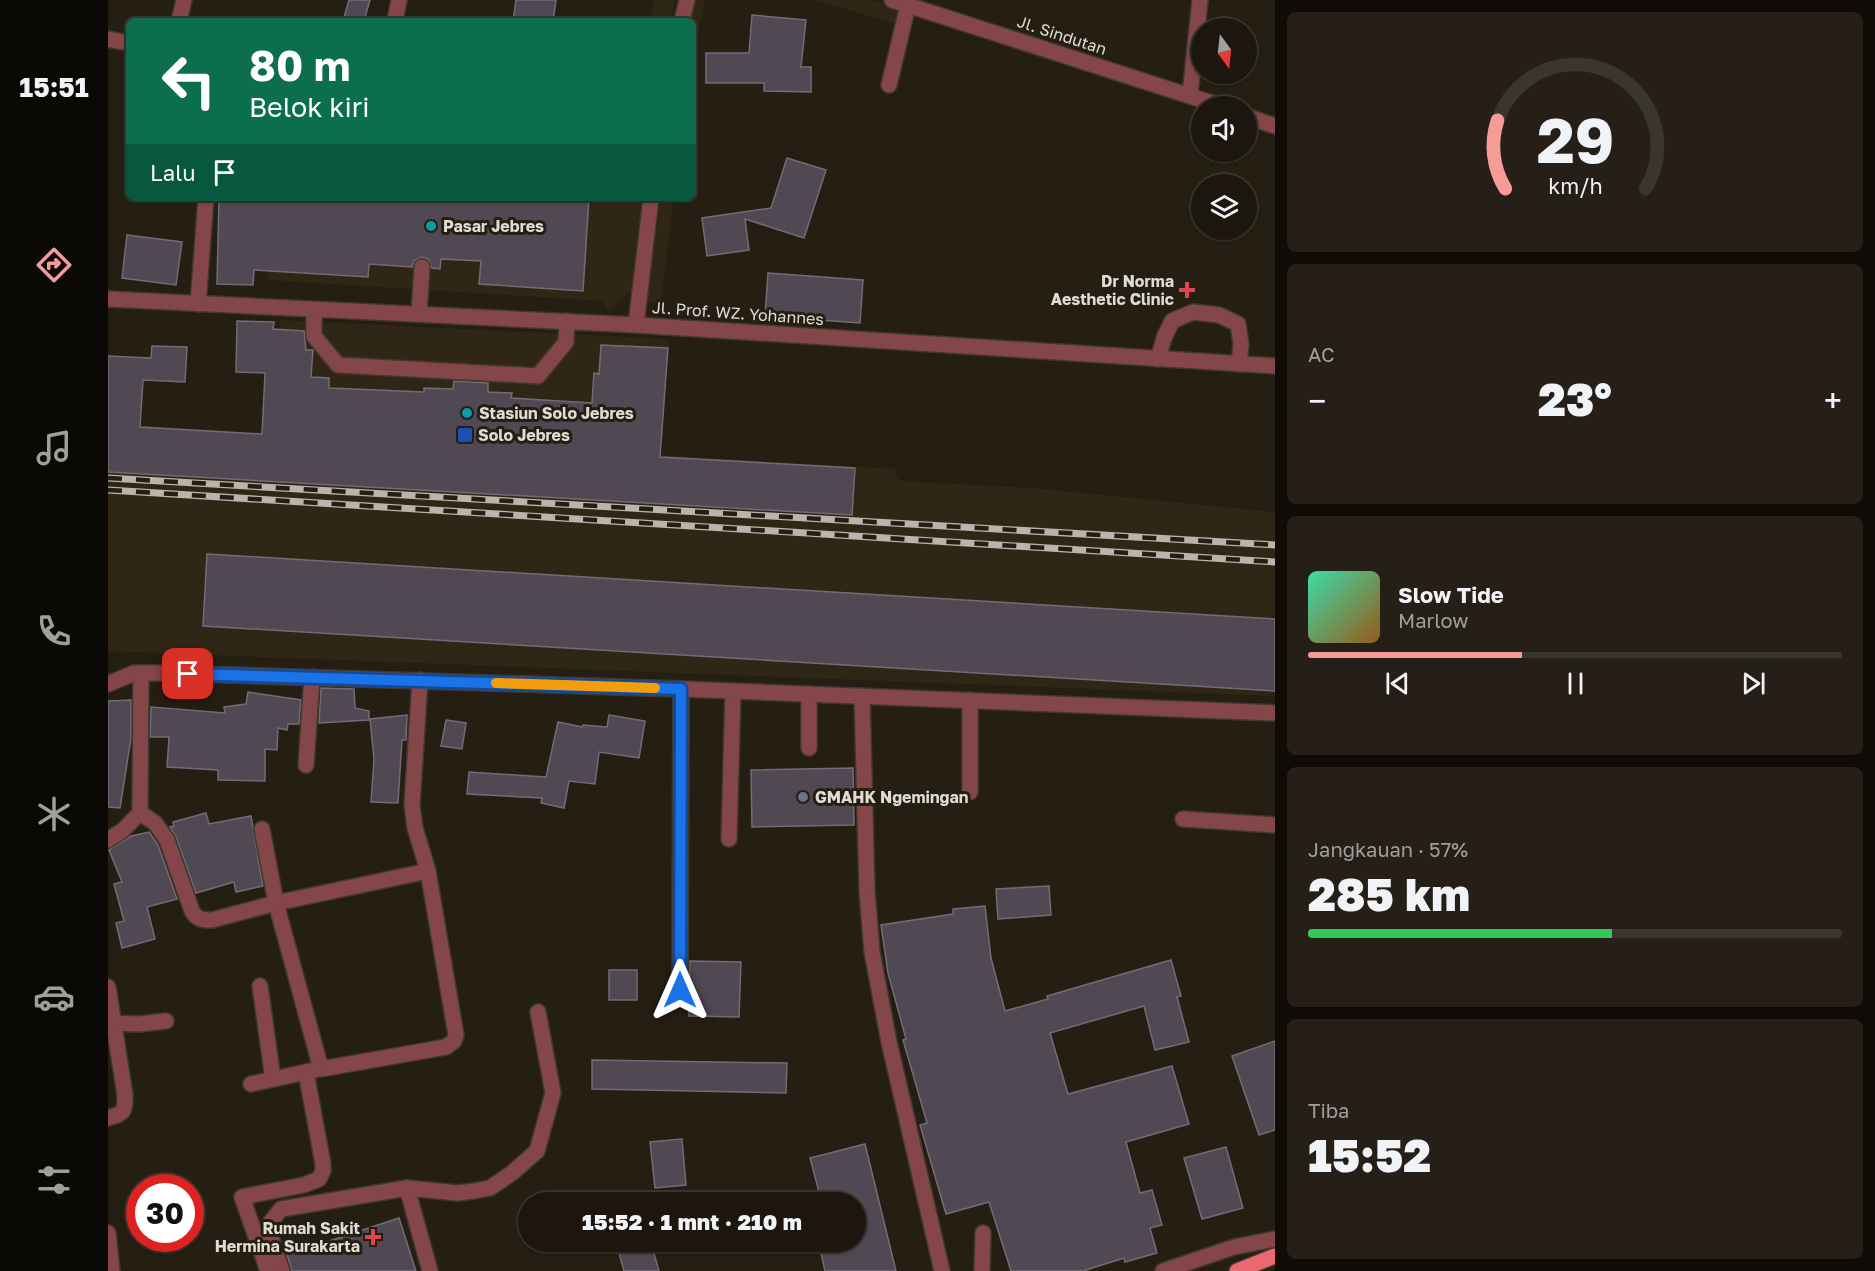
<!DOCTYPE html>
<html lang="id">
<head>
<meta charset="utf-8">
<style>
	body { margin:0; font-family:"Golos Text",sans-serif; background:#251f17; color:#f1f3f6; height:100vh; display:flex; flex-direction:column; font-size:22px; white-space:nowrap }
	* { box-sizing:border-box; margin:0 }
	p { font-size:20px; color:#a09f9e }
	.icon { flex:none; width:33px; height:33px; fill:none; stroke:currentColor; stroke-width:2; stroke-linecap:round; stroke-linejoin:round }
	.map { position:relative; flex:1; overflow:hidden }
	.details { display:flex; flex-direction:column; gap:12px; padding:12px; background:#0f0c08; width:600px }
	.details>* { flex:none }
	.guide { position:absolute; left:18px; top:18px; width:570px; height:183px; border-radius:9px; box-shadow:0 2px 4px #0004,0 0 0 2px #3a352e; background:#0b6e4f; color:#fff; overflow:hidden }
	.needle { width:39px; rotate:165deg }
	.buttons { position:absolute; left:1083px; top:18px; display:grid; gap:12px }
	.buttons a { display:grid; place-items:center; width:66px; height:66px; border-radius:50%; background:#1c160e; box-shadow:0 2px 4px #0004,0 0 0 2px #3a352e; font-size:30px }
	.speed { position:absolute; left:18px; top:1174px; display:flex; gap:12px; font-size:30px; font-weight:700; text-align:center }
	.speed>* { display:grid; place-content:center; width:78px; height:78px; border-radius:50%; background:#1c160e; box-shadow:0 2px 4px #0004,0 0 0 2px #3a352e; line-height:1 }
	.speed .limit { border:9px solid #d22; background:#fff; color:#111 }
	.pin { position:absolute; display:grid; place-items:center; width:51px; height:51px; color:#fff; margin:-26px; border-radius:12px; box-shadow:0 3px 9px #0006 }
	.me { position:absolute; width:66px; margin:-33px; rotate:0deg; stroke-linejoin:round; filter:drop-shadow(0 0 4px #0008) }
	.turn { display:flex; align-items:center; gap:21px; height:126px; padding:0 24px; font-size:27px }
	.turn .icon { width:78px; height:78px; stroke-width:2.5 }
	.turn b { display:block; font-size:42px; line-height:51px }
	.then { display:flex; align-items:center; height:57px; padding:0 24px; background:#0003; gap:12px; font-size:22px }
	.big { font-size:45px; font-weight:800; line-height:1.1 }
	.details .widget { flex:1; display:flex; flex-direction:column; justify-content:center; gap:9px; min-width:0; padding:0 21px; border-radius:9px; background:#251f17 }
	.details .dial { align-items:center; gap:0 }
	.dial svg { height:156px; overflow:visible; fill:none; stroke:#3a352e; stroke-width:7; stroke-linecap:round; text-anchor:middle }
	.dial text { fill:#f1f3f6; stroke:none }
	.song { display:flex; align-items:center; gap:18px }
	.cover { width:72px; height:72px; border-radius:9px; background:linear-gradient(135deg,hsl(160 70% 55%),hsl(30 70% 35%)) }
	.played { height:6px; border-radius:3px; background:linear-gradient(90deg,#f59b98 40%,#3a352e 40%) }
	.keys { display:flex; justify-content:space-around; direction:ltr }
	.heat { display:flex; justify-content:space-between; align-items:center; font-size:33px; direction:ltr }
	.charge { height:9px; border-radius:4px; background:linear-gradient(90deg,#34c759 57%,#3a352e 0) }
	.trip { position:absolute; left:410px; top:1192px; width:348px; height:60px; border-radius:30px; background:#1c160e; box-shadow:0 2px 4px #0004,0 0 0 2px #3a352e; font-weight:800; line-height:60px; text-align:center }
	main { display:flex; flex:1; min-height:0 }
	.menu { display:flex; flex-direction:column; width:108px; justify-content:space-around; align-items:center; background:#0b0906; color:#a09f9e }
	.menu .icon { width:42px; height:42px }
	.menu .current { color:#f59b98 }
	.menu b { font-size:27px; color:#f1f3f6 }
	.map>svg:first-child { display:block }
	.built { fill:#302616 }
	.building { fill:#504853; stroke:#746b77; stroke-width:1.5 }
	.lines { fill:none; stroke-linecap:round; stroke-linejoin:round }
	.service-casing { stroke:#3f382e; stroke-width:18 }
	.minor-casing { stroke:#3f382e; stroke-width:18 }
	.tertiary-casing { stroke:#3f382e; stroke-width:18 }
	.primary-casing { stroke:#3f382e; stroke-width:18 }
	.service { stroke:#844648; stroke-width:15 }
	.minor { stroke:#844648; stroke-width:15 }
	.tertiary { stroke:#844648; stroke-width:15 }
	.primary { stroke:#e96970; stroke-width:15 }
	.rail-casing { stroke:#bab4ac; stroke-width:7 }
	.rail { stroke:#251e13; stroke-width:4.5; stroke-dasharray:14; stroke-linecap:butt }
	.route-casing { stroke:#114b97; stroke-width:15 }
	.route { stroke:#1a73e8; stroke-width:10 }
	.slow { stroke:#f59e0b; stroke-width:10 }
	.culture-dot { fill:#0f9aa8; stroke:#251e13; stroke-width:2 }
	.health-dot { fill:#e0444e; stroke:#251e13; stroke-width:2 }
	.transit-dot { fill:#1a4fb4; stroke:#251e13; stroke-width:2 }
	.worship-dot { fill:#6b7280; stroke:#251e13; stroke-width:2 }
	.labels { text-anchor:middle; stroke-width:6; stroke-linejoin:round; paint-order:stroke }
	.street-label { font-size:16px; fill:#e0dbd4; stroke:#251e13 }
	.poi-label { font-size:16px; font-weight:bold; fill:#e0dbd4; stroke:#251e13; text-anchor:start }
</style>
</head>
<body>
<main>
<nav class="menu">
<b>15:51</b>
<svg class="icon current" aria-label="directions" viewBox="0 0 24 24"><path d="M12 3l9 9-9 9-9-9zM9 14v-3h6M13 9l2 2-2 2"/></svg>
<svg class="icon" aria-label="music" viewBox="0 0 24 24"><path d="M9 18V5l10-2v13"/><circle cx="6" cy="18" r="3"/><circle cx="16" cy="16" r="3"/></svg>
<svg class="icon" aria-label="phone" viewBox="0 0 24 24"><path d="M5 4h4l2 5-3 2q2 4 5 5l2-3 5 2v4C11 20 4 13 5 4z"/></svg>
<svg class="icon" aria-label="climate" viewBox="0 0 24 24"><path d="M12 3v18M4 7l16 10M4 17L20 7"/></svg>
<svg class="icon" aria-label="car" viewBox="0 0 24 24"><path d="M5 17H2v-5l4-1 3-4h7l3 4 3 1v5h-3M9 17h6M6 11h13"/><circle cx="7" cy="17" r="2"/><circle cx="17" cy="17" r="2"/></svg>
<svg class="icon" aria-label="filters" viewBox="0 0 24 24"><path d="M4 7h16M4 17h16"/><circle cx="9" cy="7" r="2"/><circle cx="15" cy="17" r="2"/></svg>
</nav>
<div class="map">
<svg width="1167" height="1271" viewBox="0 0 1167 1271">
	<rect width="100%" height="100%" fill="#251e13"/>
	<!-- built -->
	<g class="built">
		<path d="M546 0H567L563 21H543Z"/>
		<path d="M586 0H597L585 56V21H582Z"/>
		<path d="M707 0H763L795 10 791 25Z"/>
		<path d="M165 198H534L523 290 500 313 495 301 160 280Z"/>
		<path d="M553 198H566L553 303H539Z"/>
		<path d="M172 320 561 339 553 455 788 469 787 475 792 481 923 488 1167 512V696L0 651V424L154 433 155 405H168Z"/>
	</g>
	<!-- building -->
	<g class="building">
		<path d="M241 0H262L256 21H235Z"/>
		<path d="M408 0H448L445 21H405Z"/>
		<path d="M644 15 698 20 693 67H703V92L656 91V83H598V53H641Z"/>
		<path d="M679 158 718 170 696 238 637 219 641 250 599 256 594 218 663 208Z"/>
		<path d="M111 198H481L475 291 371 284 373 261 333 259 332 269 324 268 320 259 314 257 306 261 304 267 261 264 260 277 146 270 145 285 109 284Z"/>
		<path d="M19 235 74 242 68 285 14 278Z"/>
		<path d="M660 273 755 280 752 323 657 316Z"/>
		<path d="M129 321 166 322 165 329 196 331 198 350H205L203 377 221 378V388L316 392V388L345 389 346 381 380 383V392L404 393 403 398 484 403 486 373 491 374 493 345 560 348 552 457 747 468 744 515 0 472V356L43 358 44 346 79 347 77 382 35 380 32 427 154 434 157 373 128 372Z"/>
		<path d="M99 554 1167 619V691L95 626Z"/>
		<path d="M213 688 246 689 247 708 261 711V720L211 723Z"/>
		<path d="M140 692 193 700 191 724H180L179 730 170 728 169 750 157 749V781L110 780V770L59 767 61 737H42L43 707 117 713 116 707 138 704Z"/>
		<path d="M23 700V738L12 808 0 807V701Z"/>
		<path d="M299 715 298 740H294L290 803 263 802 266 759 262 719Z"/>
		<path d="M501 715 537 721 531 758 491 752 487 784 461 781 456 808 433 803 434 798 359 794 361 772 438 777 450 722 474 727 475 725 499 727Z"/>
		<path d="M338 720 358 723 354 749 333 746Z"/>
		<path d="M745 768 746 825 644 827 643 770Z"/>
		<path d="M98 813 101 824 143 816 155 886 128 892 126 882 88 893 68 837 62 827 66 826 65 822Z"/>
		<path d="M41 832 50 845 69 899 39 907 47 939 14 948 8 923 16 921 6 884 14 882 1 850 23 836Z"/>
		<path d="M941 886 943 915 890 919 888 889Z"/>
		<path d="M877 906 883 958 897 1011 940 999 939 996 1063 960 1073 996 1069 997 1081 1042 1047 1050 1036 1006 942 1033 960 1094 1064 1066 1081 1124 1018 1142 1032 1193 1044 1190 1054 1225 1042 1228 1049 1253 1017 1262 1016 1258 975 1271H903L881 1202 838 1214 812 1125 819 1123 795 1040 798 1039 780 973 773 925 845 914V909Z"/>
		<path d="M582 961 633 962 631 1017 581 1016Z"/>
		<rect x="501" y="970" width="28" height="30"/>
		<path d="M1167 1041V1130L1151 1135 1124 1056Z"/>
		<path d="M484 1060 679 1063 678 1093 484 1089Z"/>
		<path d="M574 1139 578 1185 547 1188 542 1142Z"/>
		<path d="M757 1144 788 1271H717L713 1253 747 1245V1203H714L702 1158Z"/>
		<path d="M1118 1147 1135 1208 1094 1219 1076 1158Z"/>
		<path d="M291 1218 308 1271H184L179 1255Z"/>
		<path d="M543 1243 551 1271H516L511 1253Z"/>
	</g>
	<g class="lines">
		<defs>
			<g id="service">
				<path d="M71 21 76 0"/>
				<path d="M206 310V336L230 365 430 376 458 342 459 321"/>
				<path d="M311 314 314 267"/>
				<path d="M1050 359 1056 338 1064 321 1085 312 1111 315 1130 324 1133 344 1131 364"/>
				<path d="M701 748V694"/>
				<path d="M621 839 625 691"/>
				<path d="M299 1188 322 1271"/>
				<path d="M174 1271 163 1238 162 1223 173 1209 299 1188 350 1193 366 1191 382 1188 404 1173 429 1151 445 1093 430 1012"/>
				<path d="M874 1271 875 1233"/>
			</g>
			<g id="minor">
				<path d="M784 0 1113 106"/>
				<path d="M287 21 291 0"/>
				<path d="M574 21 579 0"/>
				<path d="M0 39 21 43"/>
				<path d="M781 85 800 5"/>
				<path d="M1082 95 1092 0"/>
				<path d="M1138 116 1167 126"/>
				<path d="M90 304 98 198"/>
				<path d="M528 325 543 198"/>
				<path d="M312 680 304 805 307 828 320 871 348 1035 346 1041 338 1047 213 1069 168 903 320 871"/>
				<path d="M0 684 26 673H59L573 689 1167 713"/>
				<path d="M754 696 759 891 764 952 781 1042 834 1271"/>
				<path d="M198 765 204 677"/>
				<path d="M862 792V700"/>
				<path d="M32 813 47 823 59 840 84 911C89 920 95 920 104 920L168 903 154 829"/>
				<path d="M1075 819 1167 825"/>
				<path d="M0 840 14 831 32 813 33 673"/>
				<path d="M152 986 165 1079"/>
				<path d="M0 987 17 1095C17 1113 16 1113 0 1118"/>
				<path d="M572 990 573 689"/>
				<path d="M0 1023 31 1024 58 1021"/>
				<path d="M143 1084 207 1070"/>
				<path d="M0 1233 4 1271"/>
				<path d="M160 1271 134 1197 196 1185 211 1179 215 1171V1164L198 1072"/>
				<path d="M1055 1271 1126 1247 1167 1239"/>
			</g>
			<path id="tertiary" d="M0 299 528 325 1167 366"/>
			<path id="primary" d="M1129 1271 1167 1256"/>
		</defs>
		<!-- service casing -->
		<use href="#service" class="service-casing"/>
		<!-- minor casing -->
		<use href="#minor" class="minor-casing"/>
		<!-- tertiary casing -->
		<use href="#tertiary" class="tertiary-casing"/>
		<!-- primary casing -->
		<use href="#primary" class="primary-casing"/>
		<!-- service -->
		<use href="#service" class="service"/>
		<!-- minor -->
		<use href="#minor" class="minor"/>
		<!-- tertiary -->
		<use href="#tertiary" class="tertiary"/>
		<!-- primary -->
		<use href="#primary" class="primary"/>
		<defs>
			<g id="rail">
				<path d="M0 478 1167 545"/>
				<path d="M0 490 1167 562"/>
			</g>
		</defs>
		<!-- rail casing -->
		<use href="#rail" class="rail-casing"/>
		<!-- rail -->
		<use href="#rail" class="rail"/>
	</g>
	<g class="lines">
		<defs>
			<path id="route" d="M80 674 573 689 572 990"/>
		</defs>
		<!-- route casing -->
		<use href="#route" class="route-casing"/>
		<!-- route -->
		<use href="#route" class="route"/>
		<!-- slow -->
		<path class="slow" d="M388 683 547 688"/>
	</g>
	<!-- markers -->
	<g class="culture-dot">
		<circle cx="323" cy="226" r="6"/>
		<circle cx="359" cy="413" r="6"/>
	</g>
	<g class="health-dot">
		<path d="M1076 281h6v6h6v6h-6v6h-6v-6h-6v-6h6z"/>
		<path d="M262 1228h6v6h6v6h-6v6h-6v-6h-6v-6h6z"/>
	</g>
	<rect class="transit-dot" x="349" y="427" width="16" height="16" rx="3"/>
	<circle class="worship-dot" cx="695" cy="797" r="6"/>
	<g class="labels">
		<!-- street labels -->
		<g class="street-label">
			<text transform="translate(954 35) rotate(18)" y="6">Jl. Sindutan</text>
			<text transform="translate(630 313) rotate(4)" y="6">Jl. Prof. WZ. Yohannes</text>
		</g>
		<!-- poi labels -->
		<g class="poi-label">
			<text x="335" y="232">Pasar Jebres</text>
			<text x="1066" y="287" text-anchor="end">Dr Norma<tspan x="1066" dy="18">Aesthetic Clinic</tspan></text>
			<text x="371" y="419">Stasiun Solo Jebres</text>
			<text x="370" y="441">Solo Jebres</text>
			<text x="707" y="803">GMAHK Ngemingan</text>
			<text x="252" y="1234" text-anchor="end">Rumah Sakit<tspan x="252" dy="18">Hermina Surakarta</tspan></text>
		</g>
	</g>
</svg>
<div class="buttons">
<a><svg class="needle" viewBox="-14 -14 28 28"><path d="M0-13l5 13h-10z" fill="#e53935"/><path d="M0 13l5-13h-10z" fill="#a09f9e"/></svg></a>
<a><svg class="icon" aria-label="sound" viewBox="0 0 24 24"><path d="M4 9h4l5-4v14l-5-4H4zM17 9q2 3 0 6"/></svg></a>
<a><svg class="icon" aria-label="layers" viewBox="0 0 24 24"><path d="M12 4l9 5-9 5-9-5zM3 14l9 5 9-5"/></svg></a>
</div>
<div class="speed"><div class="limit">30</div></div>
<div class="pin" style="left:80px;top:674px;background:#d93025"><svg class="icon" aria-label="arrive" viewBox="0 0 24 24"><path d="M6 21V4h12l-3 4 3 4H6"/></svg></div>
<svg class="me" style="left:572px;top:990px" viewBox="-20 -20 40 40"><path d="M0-17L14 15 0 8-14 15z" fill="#1a73e8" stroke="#fff" stroke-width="4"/></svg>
<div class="trip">15:52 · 1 mnt · 210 m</div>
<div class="guide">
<div class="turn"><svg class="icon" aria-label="left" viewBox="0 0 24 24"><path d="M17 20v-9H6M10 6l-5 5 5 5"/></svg><div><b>80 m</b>Belok kiri</div></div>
<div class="then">Lalu<svg class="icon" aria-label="arrive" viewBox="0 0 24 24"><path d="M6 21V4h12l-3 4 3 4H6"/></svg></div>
</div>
</div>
<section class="details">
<div class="widget dial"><svg viewBox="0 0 100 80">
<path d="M14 69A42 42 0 1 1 86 69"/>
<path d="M14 69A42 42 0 0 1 10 34" stroke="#f59b98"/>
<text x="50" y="56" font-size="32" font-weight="700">29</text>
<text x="50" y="72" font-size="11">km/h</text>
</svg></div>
<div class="widget"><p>AC</p>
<div class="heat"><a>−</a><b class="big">23°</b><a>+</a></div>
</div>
<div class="widget">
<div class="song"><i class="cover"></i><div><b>Slow Tide</b><p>Marlow</p></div></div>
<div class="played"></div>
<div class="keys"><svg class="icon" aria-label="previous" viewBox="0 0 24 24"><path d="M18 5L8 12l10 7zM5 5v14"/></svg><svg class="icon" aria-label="pause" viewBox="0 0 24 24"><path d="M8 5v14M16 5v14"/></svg><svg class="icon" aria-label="next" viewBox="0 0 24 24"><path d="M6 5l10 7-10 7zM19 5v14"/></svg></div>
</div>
<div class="widget"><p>Jangkauan · 57%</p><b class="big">285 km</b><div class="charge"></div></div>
<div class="widget"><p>Tiba</p><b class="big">15:52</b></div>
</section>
</main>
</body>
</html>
